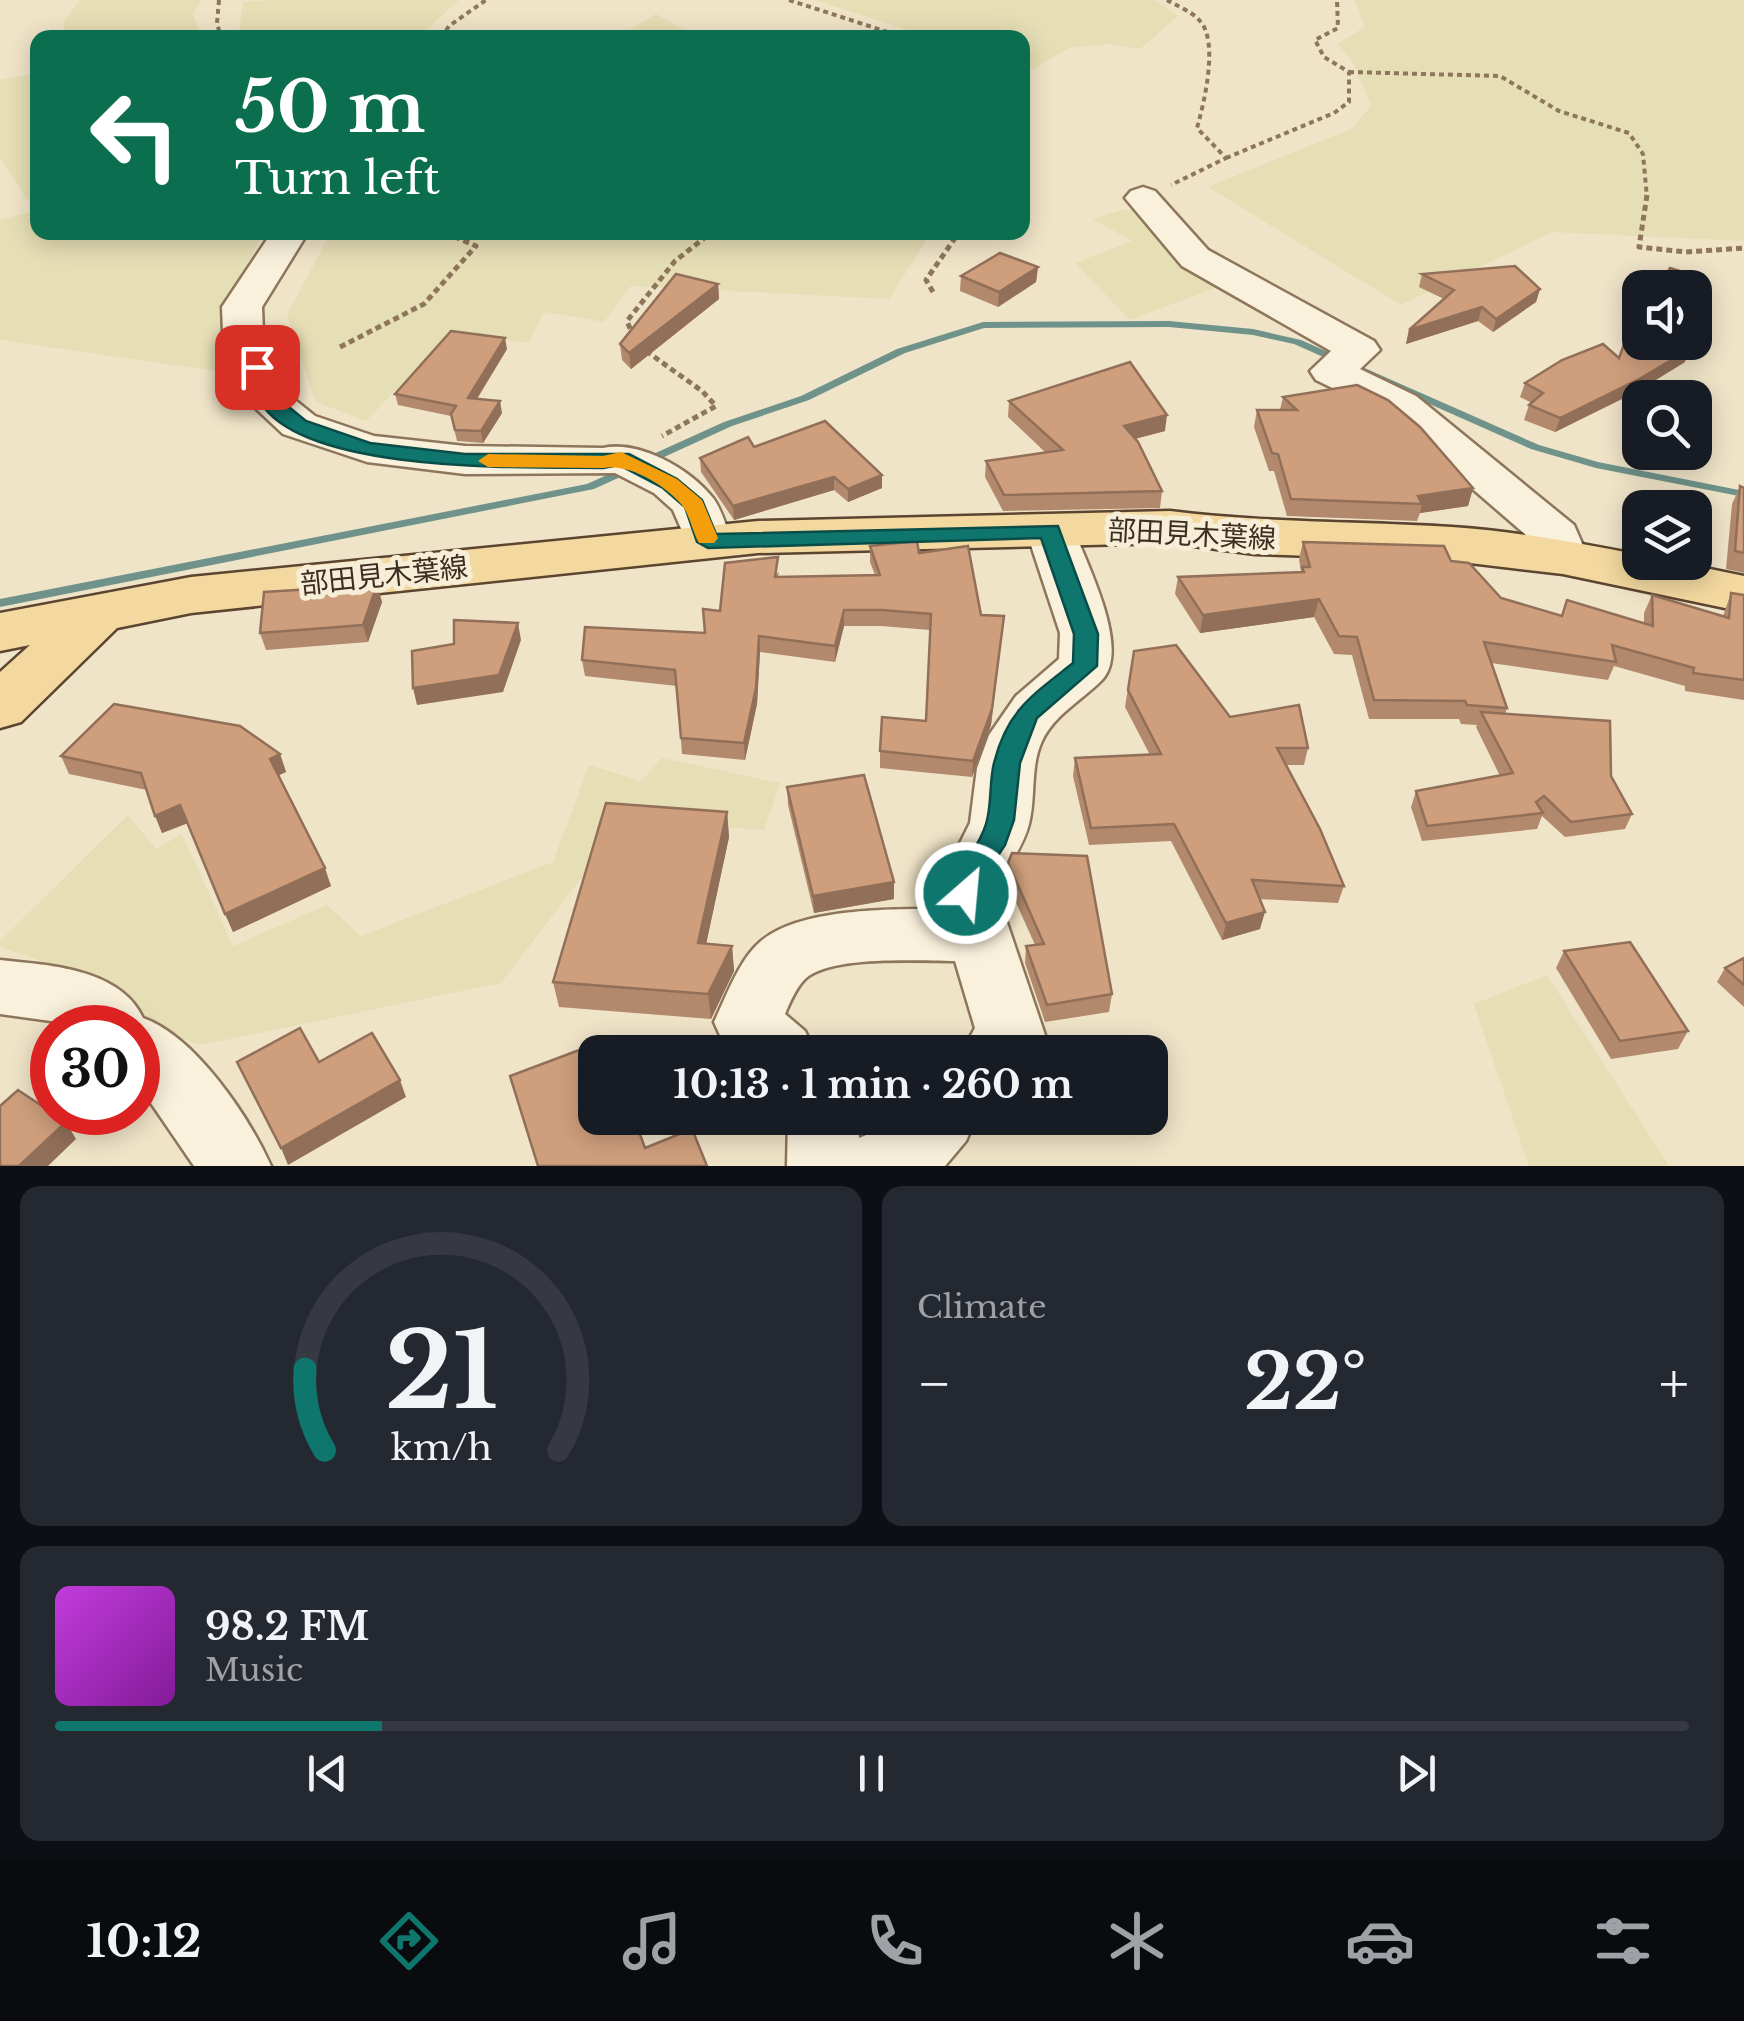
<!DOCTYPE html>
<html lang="en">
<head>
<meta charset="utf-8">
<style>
	body { margin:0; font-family:"Libre Baskerville","Noto Sans JP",serif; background:#242831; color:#f1f3f6; height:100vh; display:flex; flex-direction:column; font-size:38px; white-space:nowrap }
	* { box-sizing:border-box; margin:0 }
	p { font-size:32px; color:#9ea1a6 }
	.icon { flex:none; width:55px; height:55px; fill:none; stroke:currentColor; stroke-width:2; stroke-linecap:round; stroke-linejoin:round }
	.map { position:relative; height:1166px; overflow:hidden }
	.side { display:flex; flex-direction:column; gap:20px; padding:20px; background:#0d0f14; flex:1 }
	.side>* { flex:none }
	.banner { position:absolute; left:30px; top:30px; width:1000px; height:210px; border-radius:20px; box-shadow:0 5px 25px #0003; background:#0b6e4f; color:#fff; overflow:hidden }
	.fabs { position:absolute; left:1622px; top:270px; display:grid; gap:20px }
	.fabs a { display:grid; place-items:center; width:90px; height:90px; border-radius:20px; background:#171b24; box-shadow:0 5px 25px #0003; font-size:50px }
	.speed { position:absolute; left:30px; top:1005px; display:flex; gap:20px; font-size:50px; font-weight:700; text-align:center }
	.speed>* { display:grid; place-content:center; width:130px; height:130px; border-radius:50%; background:#171b24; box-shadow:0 5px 25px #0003; line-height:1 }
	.speed .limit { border:15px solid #d22; background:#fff; color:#111 }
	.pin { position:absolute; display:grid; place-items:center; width:85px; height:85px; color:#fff; margin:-42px; border-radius:20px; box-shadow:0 5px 15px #0006 }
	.me { position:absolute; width:110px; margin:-55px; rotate:27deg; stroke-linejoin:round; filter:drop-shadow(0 0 8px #0008) }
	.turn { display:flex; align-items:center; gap:35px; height:210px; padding:0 40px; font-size:45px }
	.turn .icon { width:130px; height:130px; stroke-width:2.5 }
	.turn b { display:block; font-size:70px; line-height:85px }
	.big { font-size:75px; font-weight:700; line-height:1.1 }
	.side .widget { flex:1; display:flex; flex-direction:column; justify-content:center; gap:15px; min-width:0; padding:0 35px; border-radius:20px; background:#242831 }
	.side .dial { align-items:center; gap:0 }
	.dial svg { height:260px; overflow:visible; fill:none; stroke:#363941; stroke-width:7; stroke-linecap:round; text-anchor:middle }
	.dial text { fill:#f1f3f6; stroke:none }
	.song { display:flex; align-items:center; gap:30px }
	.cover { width:120px; height:120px; border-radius:15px; background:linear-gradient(135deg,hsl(290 70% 55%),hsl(290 70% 35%)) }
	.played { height:10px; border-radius:5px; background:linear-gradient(90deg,#0f766e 20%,#363941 20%) }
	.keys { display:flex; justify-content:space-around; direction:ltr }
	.heat { display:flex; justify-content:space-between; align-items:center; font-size:55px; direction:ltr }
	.side .tiles { flex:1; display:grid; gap:20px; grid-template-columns:1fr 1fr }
	.widget:last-child { grid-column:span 2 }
	.trip { position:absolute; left:578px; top:1035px; width:590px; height:100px; border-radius:20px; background:#171b24; box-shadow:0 5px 25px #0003; font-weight:700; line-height:100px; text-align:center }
	.menu { display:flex; height:160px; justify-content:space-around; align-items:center; background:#090b0e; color:#9ea1a6 }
	.menu .icon { width:70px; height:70px }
	.menu .selected { color:#0f766e }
	.menu b { font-size:45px; color:#f1f3f6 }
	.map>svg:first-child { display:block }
	.farmland { fill:#e6deb5 }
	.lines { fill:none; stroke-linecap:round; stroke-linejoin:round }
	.stream { fill:#6f938a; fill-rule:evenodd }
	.minor-casing { stroke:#8d765c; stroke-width:5 }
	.major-casing { stroke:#5b4430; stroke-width:5 }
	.path-far1 { stroke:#8d765c; stroke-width:4; stroke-dasharray:5 4; stroke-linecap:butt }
	.path { stroke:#8d765c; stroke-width:5; stroke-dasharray:6 4; stroke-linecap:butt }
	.minor { fill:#faf1dc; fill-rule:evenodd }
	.major { fill:#f3d9a0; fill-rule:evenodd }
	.wall { fill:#b2896c }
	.shaded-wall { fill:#916f58 }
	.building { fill:#cf9f7d; stroke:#916f58; stroke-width:2.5 }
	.route { fill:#0f766e; stroke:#0a4d48; stroke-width:2.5 }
	.slow { fill:#f59e0b }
	.labels { text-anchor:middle; stroke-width:10; stroke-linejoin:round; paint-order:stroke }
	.street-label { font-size:28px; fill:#3d2e20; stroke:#f7eed8 }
</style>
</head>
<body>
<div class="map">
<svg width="1744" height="1166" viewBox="0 0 1744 1166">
	<rect width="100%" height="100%" fill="#f0e4c8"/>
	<!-- farmland -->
	<g class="farmland">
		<path d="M80 0H202L193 14 201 37H63L64 22Z"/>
		<path d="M277 0H459L418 37H238L243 2Z"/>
		<path d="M815 0H1155L1178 16 1140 49 1109 44 1069 48 1023 75 1022 38 929 37Z"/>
		<path d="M1355 0H1744V241L1552 232 1401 305 1208 187 1351 129 1371 106 1352 60 1337 44 1365 27Z"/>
		<path d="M656 14 697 37H618Z"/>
		<path d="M37 73 38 232 271 233 260 238 230 299 229 373 0 340V220L35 211 0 158V80Z"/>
		<path d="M1122 210H1139L1223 285 1130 320 1075 263 1132 241 1093 219Z"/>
		<path d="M921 232 925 243 889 299 631 286 604 322 544 312 529 343 450 333 366 421 316 402 287 315 329 236 335 233Z"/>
		<path d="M662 758 780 783 764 830 610 820 586 872 501 983 201 1045 128 1021 93 979 0 947V941L128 815 156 849 182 834 233 946 327 905 361 936 553 862 589 765 641 781Z"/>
		<path d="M1547 975 1669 1166H1529L1474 1004Z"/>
	</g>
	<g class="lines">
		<!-- stream -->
		<path class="stream" d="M1169 321 1253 329 1301 340 1539 445 1598 462 1744 491V497L1596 468 1531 449 1294 344 1253 335 1169 327 984 328 905 353 809 400 732 426 594 489 0 607V599L587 484 724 422 801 396 897 349 983 322Z"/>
		<defs>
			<g id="minor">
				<path d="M1143 187 1155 191 1208 250 1374 341 1380 350 1360 369 1416 396 1574 525 1588 557 1580 568 1563 572 1546 568 1534 542 1386 414 1316 380 1310 371 1331 351 1182 266 1125 198 1131 191Z"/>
				<path d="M272 232 307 234 262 307 263 332 290 396 315 416 374 436 465 446 603 448C640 440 690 469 713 498 722 510 726 527 732 541L725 552 708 556 691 552 673 510 654 493 615 473 465 474 367 462 283 434 249 402 223 332 222 307Z"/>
				<path d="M1050 515 1067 520 1074 530C1087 565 1132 651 1101 681 1082 700 1054 715 1042 741 1030 767 1036 796 1029 824 1023 849 1004 869 997 893L1045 1035 1036 1052H962L975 1028 955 961C920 961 831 955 805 979 796 988 790 1002 785 1014L805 1031 815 1052H735L723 1042 714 1022C726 997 739 960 760 942 799 908 890 909 940 909L935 893 970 823 977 768 989 735 1016 696 1059 659 1060 633 1026 530 1033 520Z"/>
				<path d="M0 960C47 965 120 968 143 1018 195 1036 249 1117 271 1166H194L138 1084V1028H65L58 1022 0 1014Z"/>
				<path d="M788 1118H858L859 1138 890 1125 896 1118H976L966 1141 945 1166H787Z"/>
			</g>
			<path id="major" d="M1170 511C1264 523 1357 521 1452 527 1515 531 1578 543 1640 555V562H1676L1744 576V612L1563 574 1453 561 1255 554 1170 543 758 553 191 613 117 628 21 722 0 728V672L30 645 0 651V613L191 577 758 521Z"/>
		</defs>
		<!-- minor casing -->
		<use href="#minor" class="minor-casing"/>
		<!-- major casing -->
		<use href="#major" class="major-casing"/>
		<!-- path-far1 -->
		<g class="path-far1">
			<path d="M219 0 217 23 221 38"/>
			<path d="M789 0 906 38"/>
			<path d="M1167 0C1177 6 1193 12 1200 21 1219 42 1204 103 1197 128L1226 158 1171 185"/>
			<path d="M441 38 449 26 486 0"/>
			<path d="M1349 72 1500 76 1559 111 1629 133 1643 154 1647 198"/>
			<path d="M1226 158 1334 113 1349 102V72L1324 57 1315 40 1338 28 1337 0"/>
		</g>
		<!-- path -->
		<g class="path">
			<path d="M1647 195 1639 247 1686 252 1744 248"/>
			<path d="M933 292 926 280 955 238 951 232"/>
			<path d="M634 338 627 321 675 261 712 232"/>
			<path d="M340 347 424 304 476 246 444 232"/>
			<path d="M646 351 702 391 716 406 662 436"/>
		</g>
		<!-- minor -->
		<use href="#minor" class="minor"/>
		<!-- major -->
		<use href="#major" class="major"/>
	</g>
	<!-- wall -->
	<g class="wall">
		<path d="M1038 267 1036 282 998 307 960 291 961 276Z"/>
		<path d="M1422 274 1540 289 1536 302 1493 332 1478 321 1406 344 1409 330 1444 299 1419 287Z"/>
		<path d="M718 284 719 299 631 369 622 360 620 344Z"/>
		<path d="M507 349 477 399 502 413 483 443 457 441 451 416 398 405 395 394Z"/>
		<path d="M1685 362 1636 392 1555 432 1524 420 1529 405 1532 403 1520 397 1525 383Z"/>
		<path d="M1283 397 1473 488 1468 506 1420 513 1417 521 1287 516 1274 471H1269L1254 427 1257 410H1280Z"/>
		<path d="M1009 401 1165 431 1135 439 1162 491 1160 508 1003 511 985 477 986 461 1046 453 1008 417Z"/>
		<path d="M754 447 882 488 848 502 834 490 734 520 701 472 700 458Z"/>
		<path d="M1740 486 1744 488V573L1726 569 1732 504Z"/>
		<path d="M1303 542 1451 561 1501 598 1561 616 1567 600 1644 623V613L1652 595 1723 616 1731 593 1744 595V700L1685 691V686L1614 666 1608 680 1491 663 1507 708 1505 714 1611 776 1632 814 1625 829 1565 837 1542 816 1537 829 1422 841 1411 807 1416 791 1500 776 1476 727 1477 725 1461 724 1459 719H1369L1352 655 1334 654 1314 617 1200 633 1175 594 1178 577 1301 572 1299 559Z"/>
		<path d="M870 546 919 553 981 615 1002 632 991 725 972 777 880 768V751L926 721 930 630 881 626H844L835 662 760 652 757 704 745 760 682 754 677 686 585 676 582 660 705 633 720 611 779 572 778 577 875 575 870 562Z"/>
		<path d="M377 585 382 602 368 642 266 650 260 633Z"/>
		<path d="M1134 651 1230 717 1308 748 1304 765H1286L1344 886 1338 903 1259 899 1260 929 1222 940 1171 841 1089 845 1073 776 1075 758 1150 755 1125 707Z"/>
		<path d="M280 754 286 772 279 775 331 886 233 932 188 823 162 833 147 790 69 774 61 756Z"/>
		<path d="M787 787 894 899 814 913 788 805Z"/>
		<path d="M727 812 729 837 706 944 732 946 734 971 711 1019 559 1007 553 982Z"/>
		<path d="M1008 863 1112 994 1109 1012 1045 1022 1025 963 1026 946 1035 945 1006 880Z"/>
		<path d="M1564 951 1688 1031 1678 1049 1611 1059 1556 968Z"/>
		<path d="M1744 958V1007L1717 982 1725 968Z"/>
	</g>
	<!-- shaded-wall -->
	<g class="shaded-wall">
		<path d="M1038 267 1036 282 998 307 999 292Z"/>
		<path d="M718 284 719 299 631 369 629 353Z"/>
		<path d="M1540 289 1536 302 1493 332 1496 319Z"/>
		<path d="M1482 307 1478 321 1406 344 1409 330Z"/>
		<path d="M505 338 507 349 470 410 468 398Z"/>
		<path d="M1690 349 1685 362 1636 392 1555 432 1560 418Z"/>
		<path d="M500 401 502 413 483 443 481 431Z"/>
		<path d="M1167 415 1165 431 1122 442 1124 426Z"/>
		<path d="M882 475V488L848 502V489Z"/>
		<path d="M834 477V490L734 520 733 506Z"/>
		<path d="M1473 488 1468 506 1420 513 1422 504 1418 496Z"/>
		<path d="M377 585 382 602 368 642 363 625Z"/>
		<path d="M1319 599 1314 617 1200 633 1203 615Z"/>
		<path d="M844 610V626L835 662V646Z"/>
		<path d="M1004 616 991 725 972 777 973 761Z"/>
		<path d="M518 623 521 640 503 692 417 705 413 688Z"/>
		<path d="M759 636 760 652 757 704 745 760 744 743Z"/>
		<path d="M280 754 286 772 277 776 270 759Z"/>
		<path d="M180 805 188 823 162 833 155 816Z"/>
		<path d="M727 812 729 837 701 968 698 943Z"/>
		<path d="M325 868 331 886 233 932 225 914Z"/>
		<path d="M894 882V899L814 913 813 896Z"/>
		<path d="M1265 912 1260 929 1222 940 1226 923Z"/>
		<path d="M732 946 734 971 711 1019 708 994Z"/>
		<path d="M400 1080 406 1097 288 1165 281 1148Z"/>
		<path d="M66 1122 76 1139 48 1166H19Z"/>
	</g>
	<!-- building -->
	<g class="building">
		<path d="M1000 253 1038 267 999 292 961 276Z"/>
		<path d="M1515 266 1540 289 1496 319 1482 307 1409 330 1454 290 1422 274Z"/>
		<path d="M1670 268 1703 278 1695 293V288H1645L1647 282 1661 285Z"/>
		<path d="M676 274 718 284 629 353 620 344Z"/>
		<path d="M1695 295 1704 297 1695 330Z"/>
		<path d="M1640 301V342H1692L1690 349 1641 378 1560 418 1529 405 1543 393 1525 383 1562 360 1603 344 1619 358Z"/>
		<path d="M451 331 505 338 468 398 500 401 481 431 455 430 451 414 456 406 395 394Z"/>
		<path d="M1130 362 1167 415 1124 426 1138 442 1162 491 1004 495 986 461 1063 450 1009 401Z"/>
		<path d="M1357 385 1388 400 1420 427 1473 488 1418 496 1422 504 1291 499 1278 454 1272 453 1257 410H1297L1283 397Z"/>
		<path d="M825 421 882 475 848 489 834 477 733 506 700 458 748 437 754 447Z"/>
		<path d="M1740 486 1744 488V553L1735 551Z"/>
		<path d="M917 541 919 553 968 546 981 615 1004 616 992 709 973 761 880 751 882 717 926 721 931 614 882 610H844L835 646 759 636 756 688 744 743 681 738 675 670 582 660 585 627 705 633 703 609 720 611 725 563 778 557 775 577 880 575 870 546Z"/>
		<path d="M1303 542 1444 546 1451 561 1469 563 1501 598 1562 616 1567 600 1653 626 1652 595 1729 618 1731 593 1744 595V680L1693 673 1694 668 1612 645 1616 662 1484 642 1507 708 1467 705 1465 701 1374 700 1357 637 1339 636 1319 599 1203 615 1178 577 1304 572 1302 567H1310Z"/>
		<path d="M377 585 363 625 260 633 264 592Z"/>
		<path d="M454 620 518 623 499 675 413 688 412 651 454 644Z"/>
		<path d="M1176 645 1230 717 1299 705 1308 748H1277L1320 829 1344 886 1252 880 1265 912 1226 923 1174 824 1091 828 1075 758 1161 754 1128 690 1134 651Z"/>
		<path d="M114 704 240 726 280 754 270 759 325 868 225 914 180 805 155 816 141 773 61 756Z"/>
		<path d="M1481 712 1610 721 1611 776 1632 814 1571 822 1544 796 1536 802 1543 813 1427 826 1416 791 1513 773Z"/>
		<path d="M864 775 894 882 813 896 787 787Z"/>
		<path d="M606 803 727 812 698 943 732 946 708 994 553 982Z"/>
		<path d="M1012 853 1087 856 1112 994 1047 1005 1026 946 1044 944 1008 863Z"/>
		<path d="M1630 942 1688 1031 1620 1041 1564 951Z"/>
		<path d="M1744 958V985L1725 968Z"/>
		<path d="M300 1028 319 1062 372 1033 400 1080 281 1148 237 1062Z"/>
		<path d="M606 1040 610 1052H595V1118H634L645 1148 692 1129 707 1166H538L510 1076Z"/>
		<path d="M18 1090 66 1122 19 1166H0V1106Z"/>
	</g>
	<!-- route -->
	<path class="route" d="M257 361 267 367 279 399 306 421 370 443 465 454H629L677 479 702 500 716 534 1058 526 1098 634 1097 666 1037 718 1020 763 1014 820 1005 845 984 877 976 901 966 904 957 901 952 893C959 866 978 850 986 824 992 805 989 783 994 763 1007 710 1033 695 1073 663L1074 634 1041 538 708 548 697 542 685 507 663 488 619 465 603 468C526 467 306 474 261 403 255 393 252 378 247 367Z"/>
	<!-- slow -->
	<path class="slow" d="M621 452 677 479 702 500 718 538 714 543H699C692 531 690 515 682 505 665 485 629 463 603 468L488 467 478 461 488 454 603 456Z"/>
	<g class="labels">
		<!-- street labels -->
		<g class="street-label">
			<text transform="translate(1192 534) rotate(3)" y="10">部田見木葉線</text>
			<text transform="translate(384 575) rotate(-6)" y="10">部田見木葉線</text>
		</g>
	</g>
</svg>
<div class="fabs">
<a><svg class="icon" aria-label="sound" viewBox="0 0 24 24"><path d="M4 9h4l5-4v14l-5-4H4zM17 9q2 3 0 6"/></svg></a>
<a><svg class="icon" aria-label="search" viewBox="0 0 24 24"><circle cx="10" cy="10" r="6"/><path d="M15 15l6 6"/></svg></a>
<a><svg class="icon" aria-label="layers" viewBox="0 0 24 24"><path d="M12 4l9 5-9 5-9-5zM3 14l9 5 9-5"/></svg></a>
</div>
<div class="speed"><div class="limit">30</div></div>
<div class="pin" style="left:257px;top:367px;background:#d93025"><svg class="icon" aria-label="arrive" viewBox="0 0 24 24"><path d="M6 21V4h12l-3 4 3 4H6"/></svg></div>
<svg class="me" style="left:966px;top:893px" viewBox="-20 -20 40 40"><circle r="17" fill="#0f766e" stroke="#fff" stroke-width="3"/><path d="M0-11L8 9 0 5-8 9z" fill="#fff"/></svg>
<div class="trip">10:13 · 1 min · 260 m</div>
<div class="banner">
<div class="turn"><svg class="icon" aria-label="left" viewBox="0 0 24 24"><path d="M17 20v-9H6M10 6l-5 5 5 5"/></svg><div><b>50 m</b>Turn left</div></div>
</div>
</div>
<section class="side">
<div class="tiles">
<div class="widget dial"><svg viewBox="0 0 100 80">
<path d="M14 69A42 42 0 1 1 86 69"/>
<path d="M14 69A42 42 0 0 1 8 44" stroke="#0f766e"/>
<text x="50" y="56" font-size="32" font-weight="700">21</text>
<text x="50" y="72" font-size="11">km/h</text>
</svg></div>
<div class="widget"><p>Climate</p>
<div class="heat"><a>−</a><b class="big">22°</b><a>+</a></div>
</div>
<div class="widget">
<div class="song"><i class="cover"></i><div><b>98.2 FM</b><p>Music</p></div></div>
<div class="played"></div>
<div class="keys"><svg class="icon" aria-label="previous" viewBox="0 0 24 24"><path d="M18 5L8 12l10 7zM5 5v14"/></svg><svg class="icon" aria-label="pause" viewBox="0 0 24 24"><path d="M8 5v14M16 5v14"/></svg><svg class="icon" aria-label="next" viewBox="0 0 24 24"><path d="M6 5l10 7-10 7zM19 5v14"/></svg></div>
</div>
</div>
</section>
<nav class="menu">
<b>10:12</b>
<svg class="icon selected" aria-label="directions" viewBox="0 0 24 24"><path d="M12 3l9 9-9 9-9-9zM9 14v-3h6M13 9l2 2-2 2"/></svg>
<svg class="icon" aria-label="music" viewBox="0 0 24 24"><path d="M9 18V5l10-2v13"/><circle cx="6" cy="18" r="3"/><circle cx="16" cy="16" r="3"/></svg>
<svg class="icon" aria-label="phone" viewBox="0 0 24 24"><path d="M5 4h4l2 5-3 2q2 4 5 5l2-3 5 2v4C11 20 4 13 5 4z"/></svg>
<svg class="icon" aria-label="climate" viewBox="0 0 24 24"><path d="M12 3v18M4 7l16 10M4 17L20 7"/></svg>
<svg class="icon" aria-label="car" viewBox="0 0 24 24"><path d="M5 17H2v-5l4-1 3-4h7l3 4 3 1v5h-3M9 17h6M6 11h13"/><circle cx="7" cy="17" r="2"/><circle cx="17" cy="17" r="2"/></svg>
<svg class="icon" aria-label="filters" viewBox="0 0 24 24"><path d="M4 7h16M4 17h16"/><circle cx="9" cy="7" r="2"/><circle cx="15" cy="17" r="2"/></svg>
</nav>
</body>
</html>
